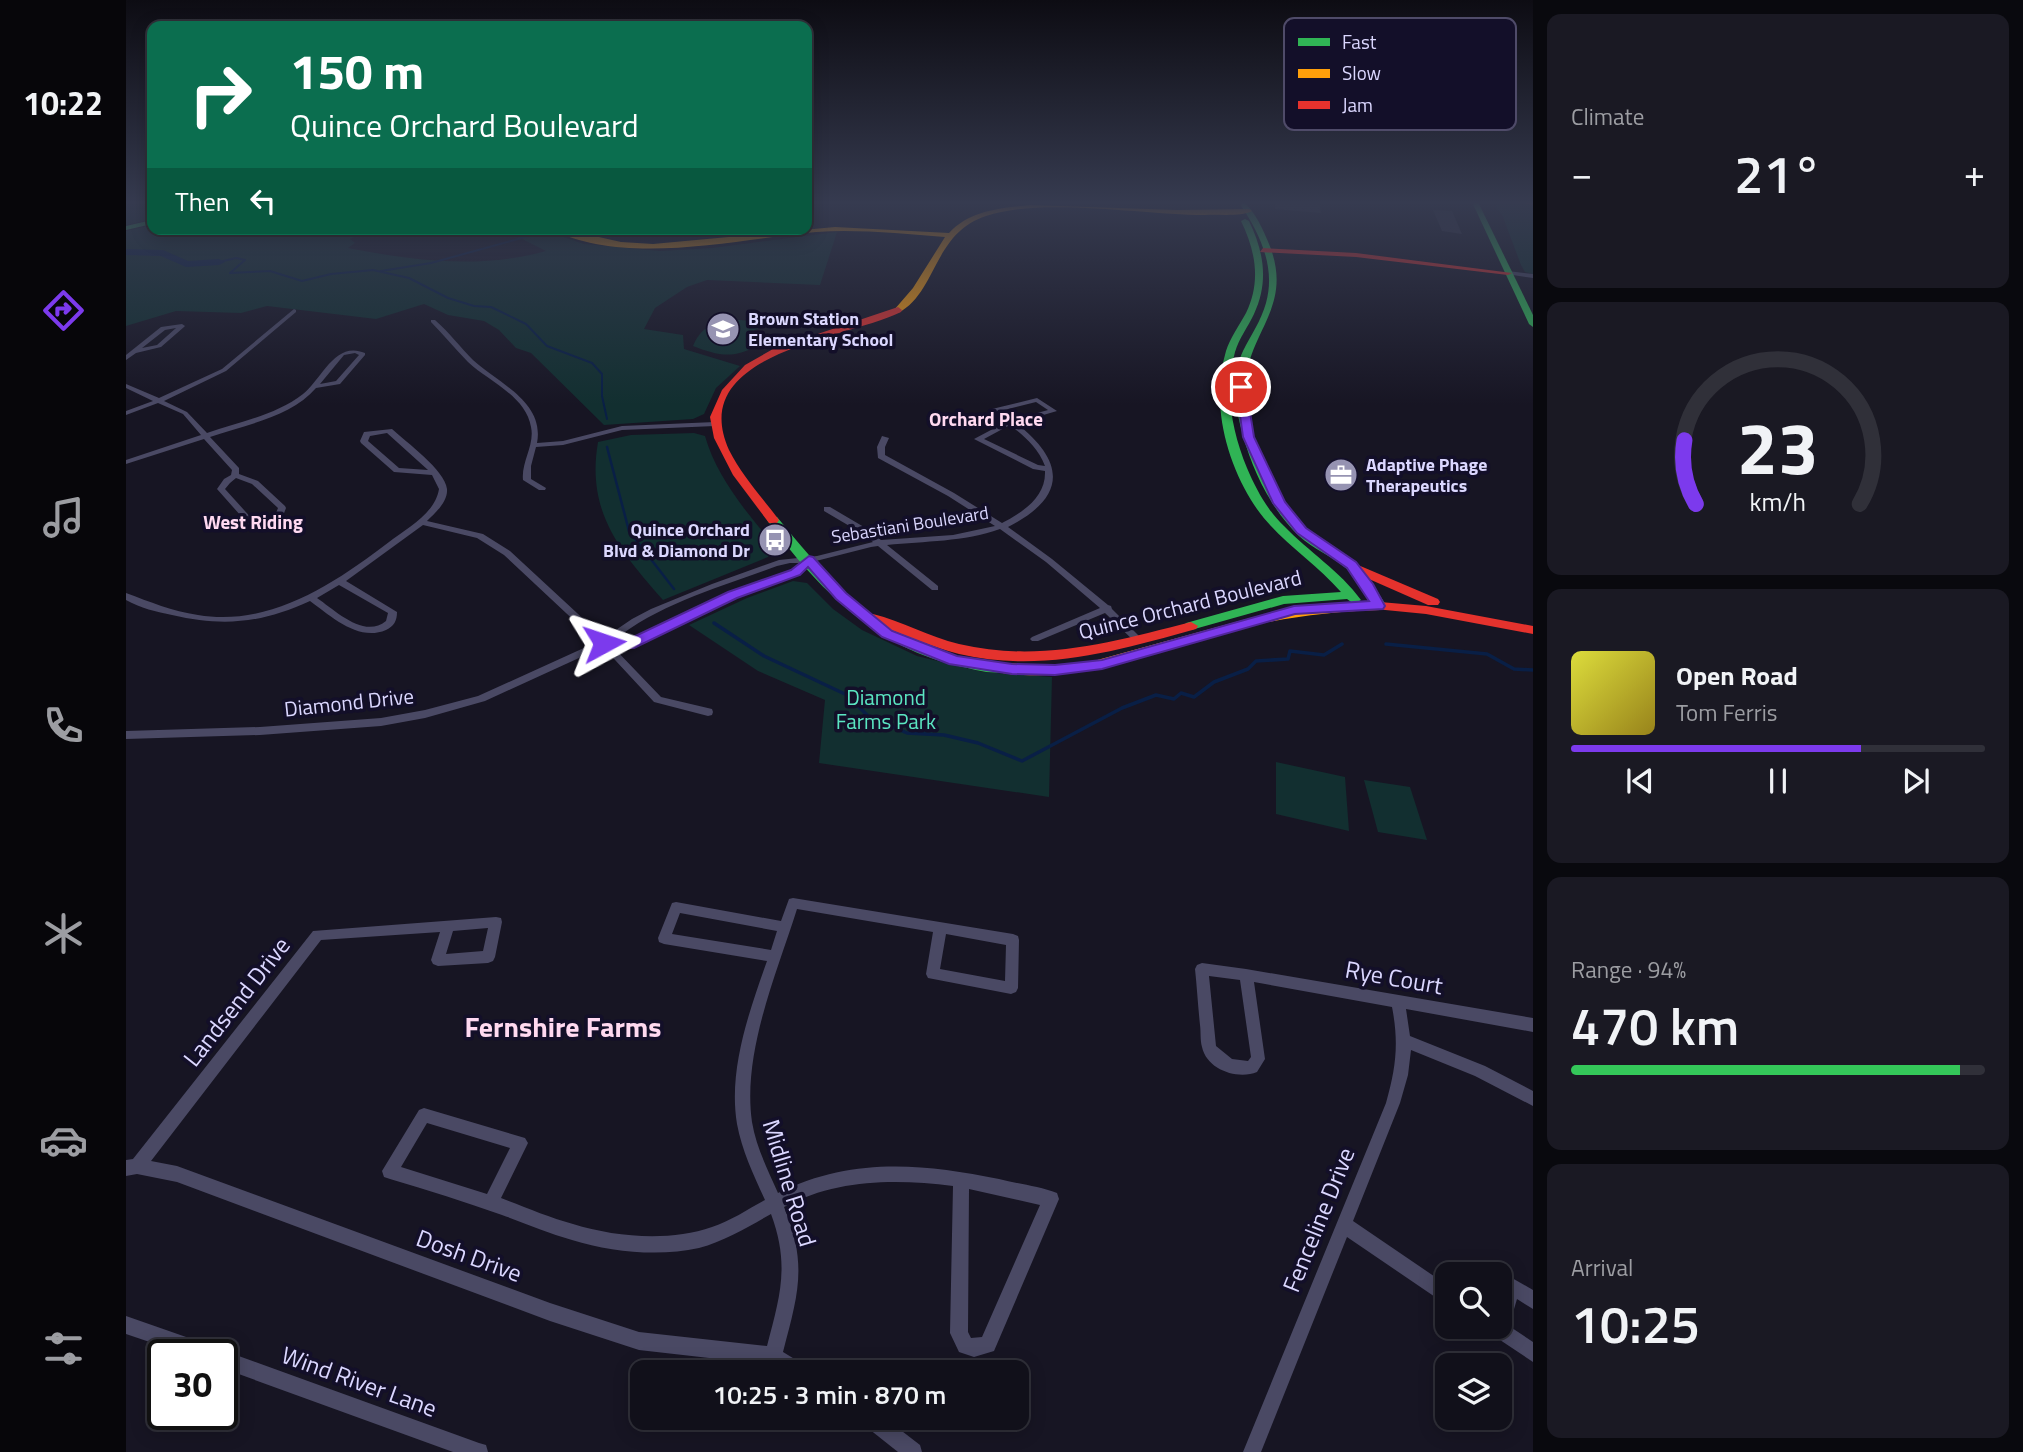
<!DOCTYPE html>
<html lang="en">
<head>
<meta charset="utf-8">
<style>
	body { margin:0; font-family:"Titillium Web",sans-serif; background:#1a1923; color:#f1f3f6; height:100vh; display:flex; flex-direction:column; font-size:26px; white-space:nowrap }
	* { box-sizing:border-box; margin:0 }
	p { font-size:23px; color:#9c9da2 }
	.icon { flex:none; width:38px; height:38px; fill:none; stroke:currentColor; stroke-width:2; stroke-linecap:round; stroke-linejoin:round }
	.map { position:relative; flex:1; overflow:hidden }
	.sheet { display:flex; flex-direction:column; gap:14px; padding:14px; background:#09090e; width:490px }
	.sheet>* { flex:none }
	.hud { position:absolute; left:21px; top:21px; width:665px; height:214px; border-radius:14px; box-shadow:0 4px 18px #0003,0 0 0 2px #303039; background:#0b6e4f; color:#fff; overflow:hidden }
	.fabs { position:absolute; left:1309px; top:1262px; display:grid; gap:14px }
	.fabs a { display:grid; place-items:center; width:77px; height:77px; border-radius:14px; background:#11101a; box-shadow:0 4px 18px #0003,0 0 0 2px #303039; font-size:35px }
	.speed { position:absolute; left:21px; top:1339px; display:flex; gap:14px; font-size:35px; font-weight:700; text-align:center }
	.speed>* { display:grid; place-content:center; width:91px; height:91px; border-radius:50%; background:#11101a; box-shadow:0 4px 18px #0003,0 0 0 2px #303039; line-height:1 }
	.speed .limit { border:4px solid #111; border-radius:10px; background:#fff; color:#111 }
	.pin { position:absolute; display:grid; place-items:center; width:60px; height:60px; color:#fff; margin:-30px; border:4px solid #fff; border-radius:50%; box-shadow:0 2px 7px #0007 }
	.me { position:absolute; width:77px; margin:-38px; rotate:85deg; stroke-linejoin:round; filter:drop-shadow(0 0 5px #0008) }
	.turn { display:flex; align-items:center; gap:24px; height:147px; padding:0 28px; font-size:32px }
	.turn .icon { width:91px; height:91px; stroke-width:2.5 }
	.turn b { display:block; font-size:49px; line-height:60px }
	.then { display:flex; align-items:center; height:66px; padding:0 28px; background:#0003; gap:14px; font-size:26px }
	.big { font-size:52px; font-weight:600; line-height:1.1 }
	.sheet .tile { flex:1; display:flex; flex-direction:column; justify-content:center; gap:10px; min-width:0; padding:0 24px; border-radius:14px; background:#1a1923 }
	.sheet .dial { align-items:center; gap:0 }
	.dial svg { height:182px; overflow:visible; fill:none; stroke:#303039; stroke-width:7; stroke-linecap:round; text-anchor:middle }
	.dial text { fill:#f1f3f6; stroke:none }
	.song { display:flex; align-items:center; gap:21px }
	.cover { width:84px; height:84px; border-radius:10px; background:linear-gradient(135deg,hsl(60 70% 55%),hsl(50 70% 35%)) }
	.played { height:7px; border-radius:4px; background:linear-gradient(90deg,#7c3aed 70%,#303039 70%) }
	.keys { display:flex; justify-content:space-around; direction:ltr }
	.heat { display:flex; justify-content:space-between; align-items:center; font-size:38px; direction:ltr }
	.charge { height:10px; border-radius:5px; background:linear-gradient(90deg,#34c759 94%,#303039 0) }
	.trip { position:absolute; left:504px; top:1360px; width:399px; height:70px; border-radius:14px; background:#11101a; box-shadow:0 4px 18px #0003,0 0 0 2px #303039; font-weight:600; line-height:70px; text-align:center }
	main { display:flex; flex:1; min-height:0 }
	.tab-bar { display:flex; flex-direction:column; width:126px; justify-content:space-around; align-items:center; background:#07060a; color:#9c9da2 }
	.tab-bar .icon { width:49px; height:49px }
	.tab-bar .active { color:#7c3aed }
	.tab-bar b { font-size:32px; color:#f1f3f6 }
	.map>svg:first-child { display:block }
	.green { fill:#122f30 }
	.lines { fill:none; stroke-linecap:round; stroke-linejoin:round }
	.stream-far2 { stroke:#091f46; stroke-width:2 }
	.stream-far1 { stroke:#091f46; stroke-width:2.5 }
	.stream { stroke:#091f46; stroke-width:3.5 }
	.river { fill:#091f46; fill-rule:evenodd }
	.building { fill:#353345 }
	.street { fill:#4a4964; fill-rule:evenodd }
	.fast { fill:#30b455; fill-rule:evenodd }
	.slow { fill:#ff9f0a; fill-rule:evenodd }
	.jam { fill:#e5322d; fill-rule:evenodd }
	.route { fill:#7c3aed; stroke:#51269a; stroke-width:2 }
	.labels { text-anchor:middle; stroke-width:7; stroke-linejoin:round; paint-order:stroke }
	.far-poi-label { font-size:18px; font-weight:bold; fill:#dbd7ff; stroke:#130f29; text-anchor:start }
	.far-street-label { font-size:18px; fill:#dbd7ff; stroke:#130f29 }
	.far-neighbourhood-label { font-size:19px; font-weight:bold; fill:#ffd9f1; stroke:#130f29 }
	.street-label { font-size:21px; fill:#dbd7ff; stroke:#130f29 }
	.park-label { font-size:21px; fill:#5be6c2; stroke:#130f29 }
	.near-street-label { font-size:24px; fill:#dbd7ff; stroke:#130f29 }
	.near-neighbourhood-label { font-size:28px; font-weight:bold; fill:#ffd9f1; stroke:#130f29 }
	.key { fill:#130f29; stroke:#4f4b69; stroke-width:2 }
	.key-label { font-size:19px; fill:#dbd7ff }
</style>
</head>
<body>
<main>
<nav class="tab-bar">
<b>10:22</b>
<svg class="icon active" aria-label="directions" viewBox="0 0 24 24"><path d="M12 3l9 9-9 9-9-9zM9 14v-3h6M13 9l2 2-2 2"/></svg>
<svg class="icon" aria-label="music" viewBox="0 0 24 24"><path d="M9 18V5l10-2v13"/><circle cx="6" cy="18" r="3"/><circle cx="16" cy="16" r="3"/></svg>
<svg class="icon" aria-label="phone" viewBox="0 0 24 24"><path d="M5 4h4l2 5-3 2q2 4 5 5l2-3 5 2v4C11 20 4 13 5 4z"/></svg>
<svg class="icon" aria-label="climate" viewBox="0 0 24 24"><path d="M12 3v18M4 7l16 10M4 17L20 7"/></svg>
<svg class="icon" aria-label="car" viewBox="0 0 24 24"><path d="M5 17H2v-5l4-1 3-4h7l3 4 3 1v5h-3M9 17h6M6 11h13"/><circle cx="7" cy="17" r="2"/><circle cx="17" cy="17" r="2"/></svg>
<svg class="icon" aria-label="filters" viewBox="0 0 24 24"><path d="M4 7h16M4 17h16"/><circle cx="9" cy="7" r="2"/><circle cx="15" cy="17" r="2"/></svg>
</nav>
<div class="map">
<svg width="1407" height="1452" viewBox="0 0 1407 1452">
	<rect width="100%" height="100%" fill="#171523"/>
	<!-- green -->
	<g class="green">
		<path d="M0 202H26V219L0 225Z"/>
		<path d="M1379 202 1407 205V274L1399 272 1395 265 1377 217 1369 205Z"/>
		<path d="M26 225V229H199C210 233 221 230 232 235L224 239 229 243 222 248C288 261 355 269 420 251L388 235 414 229 458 244 534 251 586 248 711 232 694 285 581 280 561 287 529 308 518 329 557 335 558 349 614 366 590 388 578 414 567 419 478 425 405 353 390 348 373 330 358 321 322 315 298 304 250 319 141 306 115 313 50 311 0 326V231Z"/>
		<path d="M614 320 642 322 627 331 626 338 631 345C609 360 590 355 567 346 577 323 591 322 614 320Z"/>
		<path d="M568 433 579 436C590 476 622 515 649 546L642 557 537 600C494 551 460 512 472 442L505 435Z"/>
		<path d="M667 581 681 583 707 609 736 630 791 656 857 672 926 677 923 797 693 763 699 700 632 671 563 625 621 598Z"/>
		<path d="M1150 762 1219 777 1223 831 1150 814Z"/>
		<path d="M1238 780 1284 787 1301 840 1252 832Z"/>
	</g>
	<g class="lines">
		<!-- stream-far2 -->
		<g class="stream-far2">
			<path d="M93 262 110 258 119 260 104 273 144 271 176 281 205 274 247 270 283 278 322 298 348 306 365 307 400 324 421 346 466 363 476 374V396L481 419"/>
			<path d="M255 271 305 263 410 234"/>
		</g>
		<!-- stream-far1 -->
		<path class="stream-far1" d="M481 447 503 531 548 589"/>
		<!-- stream -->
		<g class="stream">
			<path d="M588 623 638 656 721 695 742 716 781 733 818 735 852 743 896 761 996 708 1030 695 1048 699 1055 693 1068 697 1088 682 1122 669 1130 661 1162 659 1164 651 1198 655 1216 644"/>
			<path d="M1260 644 1361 654 1388 669 1407 670"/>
		</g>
		<!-- river -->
		<path class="river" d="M0 249 37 250 62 261 93 259 99 262 93 265 60 267 35 256 0 255Z"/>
	</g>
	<!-- building -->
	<g class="building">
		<path d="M1149 202H1193L1195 213 1149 209Z"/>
		<path d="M1307 210 1326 211 1336 234 1316 231Z"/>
	</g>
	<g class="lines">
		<!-- street -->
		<g class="street">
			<path d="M285 229H290L285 236 283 235Z"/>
			<path d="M1382 271 1407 274V278L1380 274Z"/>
			<path d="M168 309 170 310V312L100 371 38 401 61 412 81 433C113 422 150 415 177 394 196 379 209 340 239 353V355L214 384 190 388C165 417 119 425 84 437L113 468V474L132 481 159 506 160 508 155 521 142 525H123L91 489 98 479 105 475 106 470 78 439 0 464V460L75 435 57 414 32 403 0 415V411L27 401 0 388V384L33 398 96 369ZM229 353 233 355 210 381 194 384 218 355ZM110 478 126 484 152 508 148 518 141 521H128L99 489 104 483Z"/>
			<path d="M305 320H309C323 332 334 347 347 360 372 383 419 402 411 443L437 441 496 426 589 422 593 424 589 426 496 430 437 445 410 447 405 466V479L420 488 419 490H413L397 480C395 462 409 445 405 427 400 396 362 381 342 362 329 349 318 335 305 322Z"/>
			<path d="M56 324 59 326 58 327 35 347 10 353 0 360V355L35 327ZM50 328 31 345 16 348 39 330Z"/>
			<path d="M911 398 931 411 890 423C940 462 941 497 882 527L926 559 982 605 985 606 986 609 1017 640 1015 642H1009L979 613 912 641H906L904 639 906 637 974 608 920 562 874 529C838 542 799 541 761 545L812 586V590H806L752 546 745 547 686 562 672 574 609 597 506 647H487L535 697 586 709 587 712 586 715 582 716 528 702 477 647 359 701 299 718 255 726 134 735 0 739V731L134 727 255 718 299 710 352 696 471 642 378 555 351 538 297 525 220 581 271 612C271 621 268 626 260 630 232 642 205 616 184 601 136 623 98 627 46 615 31 612 14 608 0 600V593C24 602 46 611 72 615 144 627 208 584 263 542 281 528 309 514 313 489L306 475 268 472 235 443 234 441 238 432 266 429C280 442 319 470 321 489 322 502 309 513 301 521L357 534 384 551 478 638 506 619 525 609 586 584 653 560 691 556 747 542 737 534 698 511V507H704L743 530 755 540 827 535 869 526 822 496 752 458 751 447 756 436 763 438 759 447V455L828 493 876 523C897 512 920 497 919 471L907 469 848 439 880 422 866 411V409ZM910 402 922 410 886 420 874 411ZM884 425C899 437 912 448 919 466L912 465 858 439ZM261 433 302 470 273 468 242 441 244 436ZM664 563H674L666 570 603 593 502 642 487 641C534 603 595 587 651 566ZM213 585 262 613 260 621C238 639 210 611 191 598Z"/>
			<path d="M667 898 887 934 892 936 893 940 892 988 890 992 885 994 802 978 800 974 807 932 671 909C651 973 616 1052 626 1122 630 1147 642 1170 652 1193 724 1157 796 1163 873 1179 892 1184 913 1186 931 1193L933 1199 868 1351 848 1357 833 1352 824 1333 827 1186C769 1179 711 1179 658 1207 682 1265 672 1294 657 1352L680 1366 683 1372H657L645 1365 513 1350 424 1321 51 1182 11 1174 0 1176V1160L7 1159 187 931 370 917 375 918 376 922 369 957 367 961 362 963 312 966 307 964 305 960 314 932 195 940 25 1161 51 1166 424 1303 513 1332 641 1346C654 1296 664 1265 645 1214 622 1227 599 1241 573 1248 533 1257 485 1252 446 1240 422 1233 399 1223 376 1215 339 1202 302 1190 264 1179L258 1177 256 1171 293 1110 298 1108 399 1138 402 1143 375 1198C399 1207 422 1217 447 1224 489 1237 543 1242 586 1227 605 1221 622 1209 639 1200 628 1176 616 1151 611 1124 602 1070 623 1012 641 961L538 944 533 942 532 938 546 903 550 902 655 921 663 899ZM554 913 651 931 645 950 546 934ZM362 928 357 951 320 954 327 931ZM820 934 880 945 879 981 814 969ZM301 1123 384 1148 361 1194 275 1167ZM843 1189 914 1205 856 1337 845 1338 842 1332Z"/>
			<path d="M1076 963 1120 969 1407 1018V1032L1280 1009 1284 1036 1359 1066 1407 1091V1106L1349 1076 1285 1050 1282 1075 1274 1103 1227 1221 1321 1285V1303L1315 1301 1221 1237 1135 1452H1117L1260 1103C1270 1068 1273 1043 1266 1007L1128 982 1139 1059 1131 1072C1112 1080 1081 1070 1076 1047 1074 1040 1075 1032 1074 1025 1072 1006 1071 988 1069 969L1071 965ZM1083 976 1114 980 1125 1057 1122 1061 1106 1059 1090 1046Z"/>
			<path d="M1386 1278 1407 1290V1309L1391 1299 1383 1326 1407 1342V1362L1362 1332 1360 1326H1374V1298L1380 1280Z"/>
			<path d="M0 1316 83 1345 89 1348 91 1352 96 1350 353 1443 360 1445 362 1452H327L96 1368V1354H59L0 1334Z"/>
			<path d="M736 1418H759L794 1445 796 1452H772L738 1425Z"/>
		</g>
		<!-- fast -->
		<g class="fast">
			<path d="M1117 202C1127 209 1135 225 1140 237 1174 310 1115 332 1120 395 1123 444 1148 499 1184 532 1198 545 1215 551 1229 562 1242 573 1250 590 1260 605L1258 608H1248C1240 595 1233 579 1221 569 1206 556 1187 549 1173 536 1142 506 1124 465 1114 424 1108 400 1106 374 1117 351 1125 335 1135 321 1140 303 1150 267 1134 234 1114 204Z"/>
			<path d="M1346 202H1352L1407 315V327L1403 324Z"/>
			<path d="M1119 219 1123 221C1138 252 1143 282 1128 314 1122 327 1113 338 1109 352 1098 391 1106 431 1121 468 1130 489 1141 510 1158 526 1183 552 1214 571 1235 600L1228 604 1221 599 1158 604 1065 630 1060 629 1058 626 1060 623 1157 596 1215 592C1186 559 1148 538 1125 500 1099 457 1085 401 1100 351 1104 338 1113 326 1120 313 1135 282 1130 252 1115 221Z"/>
			<path d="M26 220V224L0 230V226Z"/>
			<path d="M647 516 651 517C694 569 740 626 805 649 830 658 855 658 879 665L881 668 879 671C866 675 850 670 837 667 751 649 692 589 641 520Z"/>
		</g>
		<!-- slow -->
		<g class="slow">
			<path d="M904 205 1051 210 1123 209 1126 211C1114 217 1093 214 1079 215 1016 215 917 197 860 216 807 233 811 293 772 313L768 310 787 288 819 237C777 234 733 229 690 232 611 239 498 267 425 229H437L495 242 527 244 709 227 823 233C844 210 876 208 904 205Z"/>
			<path d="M1228 602H1254L1261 606 1254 610C1212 611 1172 616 1132 624 1050 642 983 679 897 675 887 674 873 675 867 668L874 663 925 665 964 662 1128 617 1178 607Z"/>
		</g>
		<!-- jam -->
		<g class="jam">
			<path d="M1396 202H1407V205L1397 203Z"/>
			<path d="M1137 248 1230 253 1386 273 1382 275 1230 257 1134 252Z"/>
			<path d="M772 307 776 310 775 312C721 339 559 352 603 450 616 476 636 497 653 520L651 523H643L607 475 588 438 584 417 596 390 619 365 647 349Z"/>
			<path d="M1232 565 1312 599 1314 602 1312 605H1302L1227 572V566Z"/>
			<path d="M1254 602 1300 606 1407 626V634L1300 614 1249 609 1247 606Z"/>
			<path d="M747 614C776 621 803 637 833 644 913 663 987 642 1065 622L1072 626 1070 629C991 651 915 673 833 654 802 646 772 632 742 621L740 618 742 615Z"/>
		</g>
	</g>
	<!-- sky -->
	<linearGradient id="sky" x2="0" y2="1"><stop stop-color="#0d0c13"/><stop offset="0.5" stop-color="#363b50"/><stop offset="1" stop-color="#363b50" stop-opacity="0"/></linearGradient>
	<rect width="1407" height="405" fill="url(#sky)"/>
	<!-- route -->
	<path class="route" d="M1115 384 1120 387 1128 437 1159 502 1180 528 1230 562 1247 584 1259 606 1257 609 1169 614 976 669 929 675 886 674 823 664 756 637 710 599 682 567 674 575 611 598 508 648H478L471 643 478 638 501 640 602 592 665 570 683 556 687 557 720 593 766 631 831 656 886 664 929 665 976 660 1168 606 1243 601 1221 568 1171 533 1147 503 1117 437 1110 387Z"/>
	<!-- icons -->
	<defs>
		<symbol id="school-disc" viewBox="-11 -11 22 22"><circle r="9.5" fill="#9693b2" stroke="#130f29"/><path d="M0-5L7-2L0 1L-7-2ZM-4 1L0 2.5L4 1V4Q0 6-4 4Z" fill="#fff"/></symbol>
		<symbol id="office-disc" viewBox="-11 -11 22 22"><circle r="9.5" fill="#9693b2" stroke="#130f29"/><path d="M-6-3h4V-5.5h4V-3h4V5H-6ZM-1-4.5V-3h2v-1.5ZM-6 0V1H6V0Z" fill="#fff"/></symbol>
		<symbol id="bus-disc" viewBox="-11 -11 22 22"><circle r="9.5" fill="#9693b2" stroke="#130f29"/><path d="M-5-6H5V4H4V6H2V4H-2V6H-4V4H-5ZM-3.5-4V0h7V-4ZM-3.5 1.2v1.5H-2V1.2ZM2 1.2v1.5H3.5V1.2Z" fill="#fff"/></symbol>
	</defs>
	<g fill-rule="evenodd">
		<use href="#school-disc" x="578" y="310" width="38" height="38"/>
		<use href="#office-disc" x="1196" y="456" width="38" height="38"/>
		<use href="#bus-disc" x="630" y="521" width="38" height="38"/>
	</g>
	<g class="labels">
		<!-- far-poi labels -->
		<g class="far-poi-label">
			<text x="622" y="325">Brown Station<tspan x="622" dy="21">Elementary School</tspan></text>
			<text x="1240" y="471">Adaptive Phage<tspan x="1240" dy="21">Therapeutics</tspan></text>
			<text x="624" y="536" text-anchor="end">Quince Orchard<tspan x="624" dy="21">Blvd &amp; Diamond Dr</tspan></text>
		</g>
		<!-- far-street labels -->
		<g class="far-street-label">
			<text transform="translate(784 525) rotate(-9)" y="6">Sebastiani Boulevard</text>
		</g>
		<!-- far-neighbourhood labels -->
		<g class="far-neighbourhood-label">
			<text x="860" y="426">Orchard Place</text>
			<text x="127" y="529">West Riding</text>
		</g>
		<!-- street labels -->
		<g class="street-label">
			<text transform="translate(1064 605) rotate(-14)" y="7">Quince Orchard Boulevard</text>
			<text transform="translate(223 703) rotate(-6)" y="7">Diamond Drive</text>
		</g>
		<!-- park labels -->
		<g class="park-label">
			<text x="760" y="705">Diamond<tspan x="760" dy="24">Farms Park</tspan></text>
		</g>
		<!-- near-street labels -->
		<g class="near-street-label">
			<text transform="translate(1268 978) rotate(10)" y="8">Rye Court</text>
			<text transform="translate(111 1002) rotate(-52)" y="8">Landsend Drive</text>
			<text transform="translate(663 1183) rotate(73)" y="8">Midline Road</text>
			<text transform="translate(1193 1220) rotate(-68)" y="8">Fenceline Drive</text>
			<text transform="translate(343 1256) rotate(20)" y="8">Dosh Drive</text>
			<text transform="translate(233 1382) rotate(20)" y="8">Wind River Lane</text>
		</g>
		<!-- near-neighbourhood labels -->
		<g class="near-neighbourhood-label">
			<text x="437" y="1037">Fernshire Farms</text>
		</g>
	</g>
	<!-- legend -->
	<rect x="1158" y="18" width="232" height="112" rx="10" class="key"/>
	<rect x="1172" y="38" width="32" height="8" fill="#30b455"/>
	<rect x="1172" y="69" width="32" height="9" fill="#ff9f0a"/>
	<rect x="1172" y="101" width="32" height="8" fill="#e5322d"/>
	<g class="key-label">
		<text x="1216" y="49">Fast</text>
		<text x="1216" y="80">Slow</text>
		<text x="1216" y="112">Jam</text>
	</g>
</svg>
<div class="fabs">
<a><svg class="icon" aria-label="search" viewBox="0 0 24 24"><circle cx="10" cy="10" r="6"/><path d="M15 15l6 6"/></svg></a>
<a><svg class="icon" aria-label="layers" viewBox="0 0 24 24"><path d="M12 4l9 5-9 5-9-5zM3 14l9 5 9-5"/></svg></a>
</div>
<div class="speed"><div class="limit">30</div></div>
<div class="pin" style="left:1115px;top:387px;background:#d93025"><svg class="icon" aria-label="arrive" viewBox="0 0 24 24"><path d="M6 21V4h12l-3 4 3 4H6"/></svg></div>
<svg class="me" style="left:478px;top:643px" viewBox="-20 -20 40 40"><path d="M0-17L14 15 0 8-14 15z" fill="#7c3aed" stroke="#fff" stroke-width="4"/></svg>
<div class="trip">10:25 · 3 min · 870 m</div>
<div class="hud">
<div class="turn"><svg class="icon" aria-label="right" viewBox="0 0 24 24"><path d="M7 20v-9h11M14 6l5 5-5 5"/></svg><div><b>150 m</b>Quince Orchard Boulevard</div></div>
<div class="then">Then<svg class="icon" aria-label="left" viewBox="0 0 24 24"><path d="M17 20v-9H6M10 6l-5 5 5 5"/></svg></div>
</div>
</div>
<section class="sheet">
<div class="tile"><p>Climate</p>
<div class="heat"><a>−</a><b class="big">21°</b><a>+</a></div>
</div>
<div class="tile dial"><svg viewBox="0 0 100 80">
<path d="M14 69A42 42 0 1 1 86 69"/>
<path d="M14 69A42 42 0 0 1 9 41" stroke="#7c3aed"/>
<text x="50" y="56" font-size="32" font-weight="700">23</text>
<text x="50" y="72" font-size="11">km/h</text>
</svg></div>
<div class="tile">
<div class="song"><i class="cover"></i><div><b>Open Road</b><p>Tom Ferris</p></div></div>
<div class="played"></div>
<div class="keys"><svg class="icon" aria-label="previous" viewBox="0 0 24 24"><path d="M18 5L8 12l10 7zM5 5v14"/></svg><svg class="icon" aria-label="pause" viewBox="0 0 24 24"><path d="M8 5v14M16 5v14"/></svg><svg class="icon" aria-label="next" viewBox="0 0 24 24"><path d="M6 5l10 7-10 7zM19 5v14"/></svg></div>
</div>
<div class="tile"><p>Range · 94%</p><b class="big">470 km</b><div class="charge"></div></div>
<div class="tile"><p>Arrival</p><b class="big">10:25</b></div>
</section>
</main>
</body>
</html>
